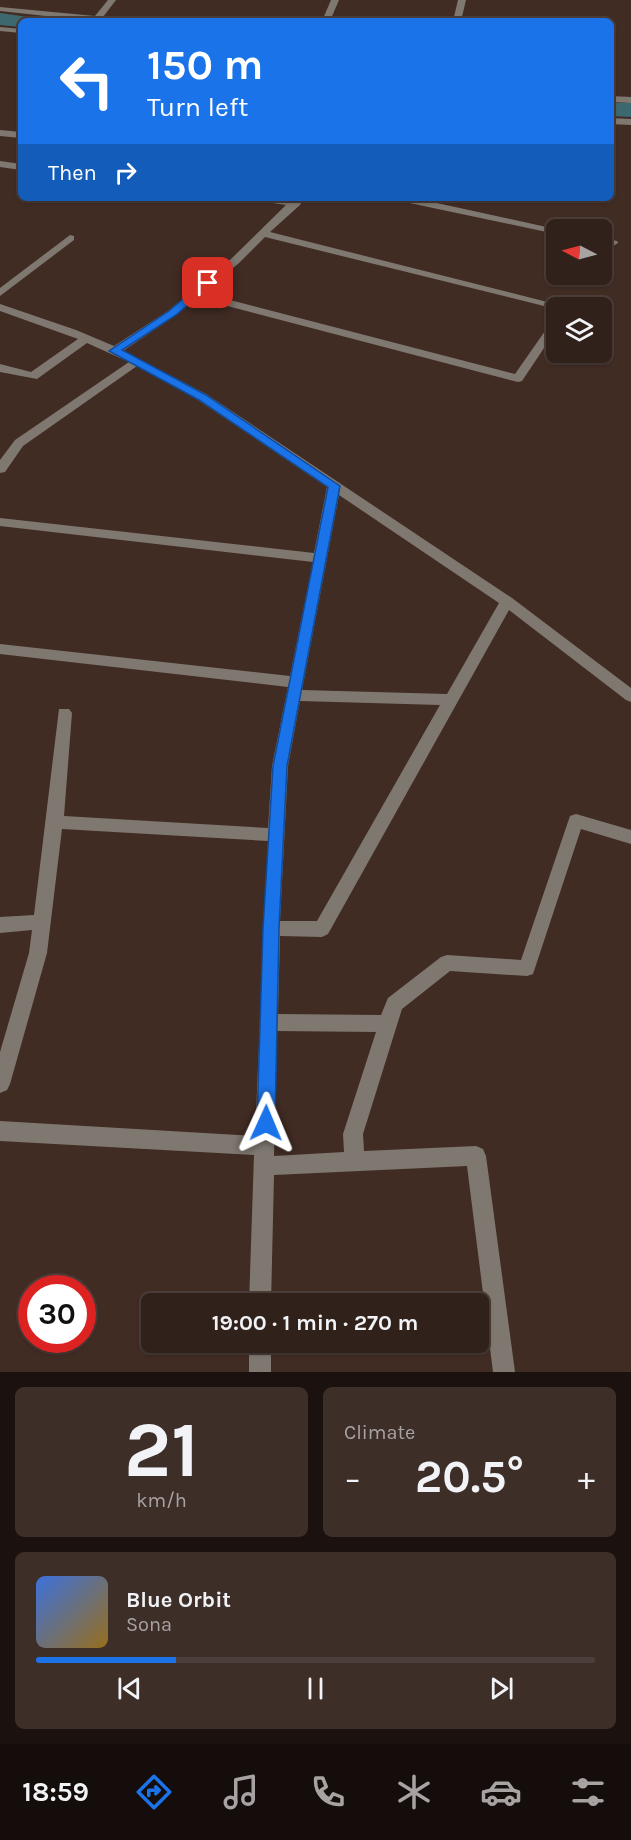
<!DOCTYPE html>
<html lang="en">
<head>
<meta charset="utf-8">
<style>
	body { margin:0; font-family:Karla,sans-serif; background:#3d2e28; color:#f1f3f6; height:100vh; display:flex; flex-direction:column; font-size:22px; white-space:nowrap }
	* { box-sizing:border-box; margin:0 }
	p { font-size:20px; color:#a8a3a3 }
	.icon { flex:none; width:33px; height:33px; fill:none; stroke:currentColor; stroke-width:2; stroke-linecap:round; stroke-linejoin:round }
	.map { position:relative; height:1372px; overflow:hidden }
	.side { display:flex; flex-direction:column; gap:15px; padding:15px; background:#1b120f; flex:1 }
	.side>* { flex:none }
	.guide { position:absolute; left:18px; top:18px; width:596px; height:183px; border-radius:9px; box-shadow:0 2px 4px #0004,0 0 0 2px #4c3e3a; background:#1a73e8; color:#fff; overflow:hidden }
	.needle { width:39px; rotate:276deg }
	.buttons { position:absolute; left:546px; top:219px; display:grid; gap:12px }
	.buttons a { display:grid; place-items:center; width:66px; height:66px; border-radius:9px; background:#31211b; box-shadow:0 2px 4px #0004,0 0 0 2px #4c3e3a; font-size:30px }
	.speed { position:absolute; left:18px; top:1275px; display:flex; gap:12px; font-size:30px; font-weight:700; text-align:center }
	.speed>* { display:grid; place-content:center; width:78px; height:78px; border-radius:50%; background:#31211b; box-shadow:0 2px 4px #0004,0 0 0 2px #4c3e3a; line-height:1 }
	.speed .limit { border:9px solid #d22; background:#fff; color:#111 }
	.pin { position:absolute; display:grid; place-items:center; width:51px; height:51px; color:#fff; margin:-26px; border-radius:12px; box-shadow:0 3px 9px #0006 }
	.me { position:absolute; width:66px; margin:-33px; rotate:1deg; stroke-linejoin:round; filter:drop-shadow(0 0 4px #0008) }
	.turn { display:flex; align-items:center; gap:21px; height:126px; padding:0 30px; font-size:27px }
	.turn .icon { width:78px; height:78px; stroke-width:2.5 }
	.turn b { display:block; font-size:42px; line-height:51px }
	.then { display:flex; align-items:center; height:57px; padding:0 30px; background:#0003; gap:12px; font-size:22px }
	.big { font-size:45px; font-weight:700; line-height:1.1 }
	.side .tile { flex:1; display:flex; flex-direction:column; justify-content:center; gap:9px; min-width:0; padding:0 21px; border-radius:9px; background:#3d2e28 }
	.side .dial { align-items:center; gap:0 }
	.dial b { font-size:78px; line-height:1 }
	.song { display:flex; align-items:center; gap:18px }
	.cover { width:72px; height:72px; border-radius:9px; background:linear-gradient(135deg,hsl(220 70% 55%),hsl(40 70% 35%)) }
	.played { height:6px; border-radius:3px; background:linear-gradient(90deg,#1a73e8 25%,#4c3e3a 25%) }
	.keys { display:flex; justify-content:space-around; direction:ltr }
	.heat { display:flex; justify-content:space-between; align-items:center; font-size:33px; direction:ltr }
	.side .tiles { flex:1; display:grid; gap:15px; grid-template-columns:1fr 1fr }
	.tile:last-child { grid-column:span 2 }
	.trip { position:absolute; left:141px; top:1293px; width:348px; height:60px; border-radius:9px; background:#31211b; box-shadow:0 2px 4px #0004,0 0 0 2px #4c3e3a; font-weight:700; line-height:60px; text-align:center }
	.tabs { display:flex; height:96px; justify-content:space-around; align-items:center; background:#140d0b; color:#a8a3a3 }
	.tabs .icon { width:42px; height:42px }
	.tabs .selected { color:#1a73e8 }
	.tabs b { font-size:27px; color:#f1f3f6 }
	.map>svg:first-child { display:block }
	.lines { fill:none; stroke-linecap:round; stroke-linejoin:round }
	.canal { fill:#3b696f; fill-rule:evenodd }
	.minor { fill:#7f7870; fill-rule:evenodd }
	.route { fill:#1a73e8; stroke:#114b97; stroke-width:1.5 }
</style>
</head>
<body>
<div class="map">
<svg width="631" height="1372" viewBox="0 0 631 1372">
	<rect width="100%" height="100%" fill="#412c24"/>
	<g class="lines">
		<!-- canal -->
		<g class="canal">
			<path d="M0 13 28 17 31 21H21V27L0 25Z"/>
			<path d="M610 103H631V117L610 116Z"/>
		</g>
		<!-- minor -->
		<g class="minor">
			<path d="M108 0H116L103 17 127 21H91L0 11V7L95 16Z"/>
			<path d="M331 0H339L330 21H322Z"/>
			<path d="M458 0H466L461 21H453Z"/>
			<path d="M0 27 21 29V33L0 31Z"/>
			<path d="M610 96 631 97V103L610 102Z"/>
			<path d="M610 118 631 119V125L610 124Z"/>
			<path d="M0 130 21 132V138L0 136Z"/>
			<path d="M0 161 21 164V170L0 167Z"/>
			<path d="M254 198H304L300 205 270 232 571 308 556 309 265 237 239 263 203 293 515 374 552 321 556 320V330L522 381 518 382 197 298 176 315 123 351 206 394 512 598 631 688V702L626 700 509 610 328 934 322 937 280 936 278 1014 381 1015 388 998 441 957 447 955 521 960 570 816 576 814 631 830V844L581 829 533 974 527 976 450 971 402 1009 363 1134 364 1151 476 1146 483 1149 486 1156 515 1372H493L467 1166 274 1175 271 1304H249L254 1155 0 1141V1121L255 1136 268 841 62 829 47 953 10 1084 7 1090 0 1093V1052L29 953 32 930 0 933V917L34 915 59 709H69L72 713 64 816 268 828 272 766 288 687 0 654V644L290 676 313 562 0 526V518L314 553 327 487 198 400 137 366 23 446 5 472 0 473V460L15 440 129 362 87 343 37 379 0 372V364L31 372 78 339 0 311V304L76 330 114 346 168 311 231 259 286 205 259 201ZM339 495 499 603 447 694 302 690ZM300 701 440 705 317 921H280L288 766ZM277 1031 376 1032 343 1134 344 1152 274 1156Z"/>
			<path d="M395 198H414L560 230H556V234L400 201Z"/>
			<path d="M70 235 74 236V240L0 296V288Z"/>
			<path d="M602 238 617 241 618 243 613 246 602 244Z"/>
			<rect x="249" y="1342" width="22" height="30"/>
		</g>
	</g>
	<!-- route -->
	<path class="route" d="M204 281 213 283 176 315 122 350 206 395 340 486 287 766 279 928 275 1123 272 1129 266 1132 260 1129 257 1123 263 928 273 766 328 487 199 400 109 351 169 311Z"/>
</svg>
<div class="buttons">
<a><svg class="needle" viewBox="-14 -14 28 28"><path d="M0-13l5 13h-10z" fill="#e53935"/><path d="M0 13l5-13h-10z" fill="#a8a3a3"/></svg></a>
<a><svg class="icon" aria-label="layers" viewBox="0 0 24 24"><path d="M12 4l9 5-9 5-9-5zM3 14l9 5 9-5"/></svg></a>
</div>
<div class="speed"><div class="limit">30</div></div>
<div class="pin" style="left:208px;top:283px;background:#d93025"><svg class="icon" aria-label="arrive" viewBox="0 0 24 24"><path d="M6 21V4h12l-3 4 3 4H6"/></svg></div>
<svg class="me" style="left:266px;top:1123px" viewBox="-20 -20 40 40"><path d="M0-17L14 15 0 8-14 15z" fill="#1a73e8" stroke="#fff" stroke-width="4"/></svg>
<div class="trip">19:00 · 1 min · 270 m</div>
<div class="guide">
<div class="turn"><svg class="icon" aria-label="left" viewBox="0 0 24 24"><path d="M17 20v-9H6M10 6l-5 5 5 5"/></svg><div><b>150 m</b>Turn left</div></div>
<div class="then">Then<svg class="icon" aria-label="right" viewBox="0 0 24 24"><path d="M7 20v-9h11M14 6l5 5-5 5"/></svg></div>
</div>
</div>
<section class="side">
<div class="tiles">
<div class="tile dial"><b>21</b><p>km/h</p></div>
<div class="tile"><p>Climate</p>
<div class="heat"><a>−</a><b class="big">20.5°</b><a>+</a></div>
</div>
<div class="tile">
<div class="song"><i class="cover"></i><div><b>Blue Orbit</b><p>Sona</p></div></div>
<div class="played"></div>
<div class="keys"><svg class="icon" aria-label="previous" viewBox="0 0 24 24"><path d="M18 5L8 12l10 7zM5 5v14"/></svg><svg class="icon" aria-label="pause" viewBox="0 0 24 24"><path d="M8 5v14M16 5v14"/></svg><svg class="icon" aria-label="next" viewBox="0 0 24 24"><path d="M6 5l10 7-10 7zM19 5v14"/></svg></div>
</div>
</div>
</section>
<nav class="tabs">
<b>18:59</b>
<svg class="icon selected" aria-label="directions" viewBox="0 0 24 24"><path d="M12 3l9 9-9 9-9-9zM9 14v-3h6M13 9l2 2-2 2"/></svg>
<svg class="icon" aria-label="music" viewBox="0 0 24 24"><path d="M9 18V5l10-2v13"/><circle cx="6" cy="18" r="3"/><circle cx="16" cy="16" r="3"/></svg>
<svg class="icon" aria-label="phone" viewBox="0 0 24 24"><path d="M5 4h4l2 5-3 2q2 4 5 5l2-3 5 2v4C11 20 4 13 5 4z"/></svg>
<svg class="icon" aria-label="climate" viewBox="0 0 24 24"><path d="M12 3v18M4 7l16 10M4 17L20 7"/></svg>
<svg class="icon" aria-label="car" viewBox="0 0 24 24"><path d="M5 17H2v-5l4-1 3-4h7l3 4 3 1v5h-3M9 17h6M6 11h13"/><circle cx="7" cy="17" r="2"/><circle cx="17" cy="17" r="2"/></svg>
<svg class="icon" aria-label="filters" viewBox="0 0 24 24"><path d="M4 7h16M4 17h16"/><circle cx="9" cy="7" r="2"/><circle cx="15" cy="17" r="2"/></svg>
</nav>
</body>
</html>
